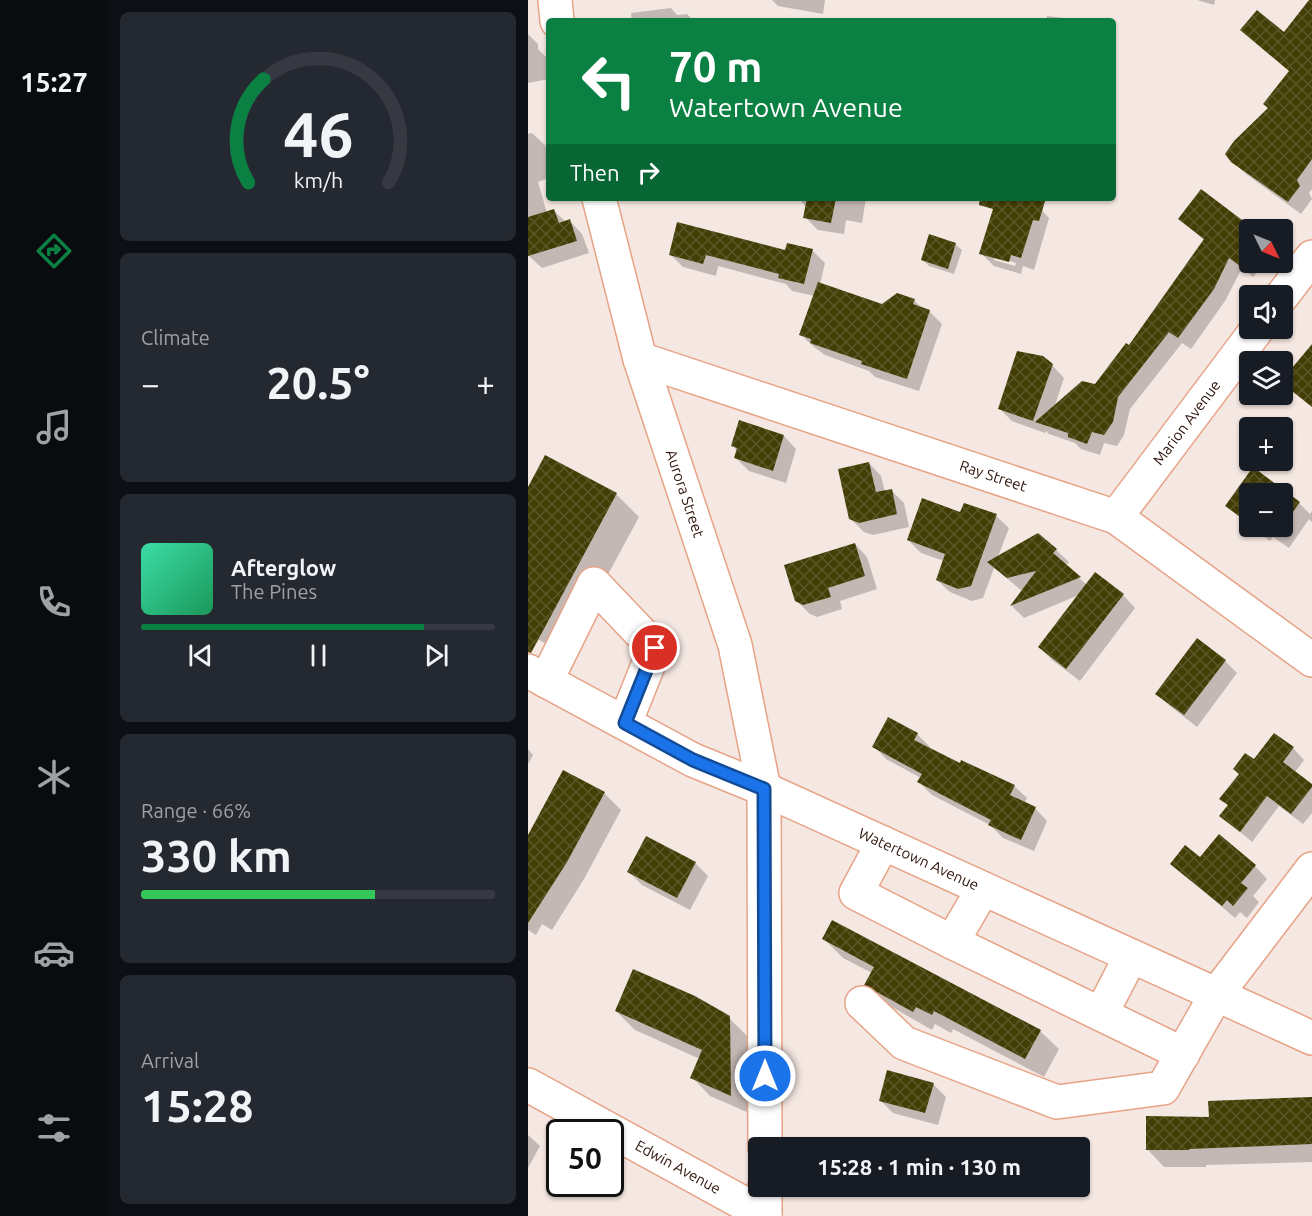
<!DOCTYPE html>
<html lang="en">
<head>
<meta charset="utf-8">
<style>
	body { margin:0; font-family:Ubuntu,sans-serif; background:#242831; color:#f1f3f6; height:100vh; display:flex; flex-direction:column; font-size:22px; white-space:nowrap }
	* { box-sizing:border-box; margin:0 }
	p { font-size:20px; color:#9ea1a6 }
	.icon { flex:none; width:33px; height:33px; fill:none; stroke:currentColor; stroke-width:2; stroke-linecap:round; stroke-linejoin:round }
	.map { position:relative; flex:1; overflow:hidden }
	.details { display:flex; flex-direction:column; gap:12px; padding:12px; background:#0d0f14; width:420px }
	.details>* { flex:none }
	.guide { position:absolute; left:18px; top:18px; width:570px; height:183px; border-radius:6px; box-shadow:0 2px 4px #0004; background:#0b8043; color:#fff; overflow:hidden }
	.needle { width:39px; rotate:133deg }
	.buttons { position:absolute; left:711px; top:219px; display:grid; gap:12px }
	.buttons a { display:grid; place-items:center; width:54px; height:54px; border-radius:6px; background:#171b24; box-shadow:0 2px 4px #0004; font-size:30px }
	.speed { position:absolute; left:18px; top:1119px; display:flex; gap:12px; font-size:30px; font-weight:700; text-align:center }
	.speed>* { display:grid; place-content:center; width:78px; height:78px; border-radius:50%; background:#171b24; box-shadow:0 2px 4px #0004; line-height:1 }
	.speed .limit { border:3px solid #111; border-radius:9px; background:#fff; color:#111 }
	.pin { position:absolute; display:grid; place-items:center; width:51px; height:51px; color:#fff; margin:-26px; border:3px solid #fff; border-radius:50%; box-shadow:0 2px 6px #0007 }
	.me { position:absolute; width:66px; margin:-33px; rotate:0deg; stroke-linejoin:round; filter:drop-shadow(0 0 4px #0008) }
	.turn { display:flex; align-items:center; gap:21px; height:126px; padding:0 24px; font-size:27px }
	.turn .icon { width:78px; height:78px; stroke-width:2.5 }
	.turn b { display:block; font-size:42px; line-height:51px }
	.then { display:flex; align-items:center; height:57px; padding:0 24px; background:#0003; gap:12px; font-size:22px }
	.big { font-size:45px; font-weight:700; line-height:1.1 }
	.details .widget { flex:1; display:flex; flex-direction:column; justify-content:center; gap:9px; min-width:0; padding:0 21px; border-radius:9px; background:#242831 }
	.details .dial { align-items:center; gap:0 }
	.dial svg { height:156px; overflow:visible; fill:none; stroke:#363941; stroke-width:7; stroke-linecap:round; text-anchor:middle }
	.dial text { fill:#f1f3f6; stroke:none }
	.song { display:flex; align-items:center; gap:18px }
	.cover { width:72px; height:72px; border-radius:9px; background:linear-gradient(135deg,hsl(160 70% 55%),hsl(150 70% 35%)) }
	.played { height:6px; border-radius:3px; background:linear-gradient(90deg,#0b8043 80%,#363941 80%) }
	.keys { display:flex; justify-content:space-around; direction:ltr }
	.heat { display:flex; justify-content:space-between; align-items:center; font-size:33px; direction:ltr }
	.charge { height:9px; border-radius:4px; background:linear-gradient(90deg,#34c759 66%,#363941 0) }
	.trip { position:absolute; left:220px; top:1137px; width:342px; height:60px; border-radius:6px; background:#171b24; box-shadow:0 2px 4px #0004; font-weight:700; line-height:60px; text-align:center }
	main { display:flex; flex:1; min-height:0 }
	.tab-bar { display:flex; flex-direction:column; width:108px; justify-content:space-around; align-items:center; background:#090b0e; color:#9ea1a6 }
	.tab-bar .icon { width:42px; height:42px }
	.tab-bar .on { color:#0b8043 }
	.tab-bar b { font-size:27px; color:#f1f3f6 }
	.map>svg:first-child { display:block }
	.shadow { fill:#0003; fill-rule:evenodd }
	.building { fill:url(#building-cross-hatch) }
	.lines { fill:none; stroke-linecap:round; stroke-linejoin:round }
	.minor-casing { stroke:#e7a386; stroke-width:36 }
	.major-casing { stroke:#e7a386; stroke-width:36 }
	.minor { stroke:#fff; stroke-width:33 }
	.major { stroke:#fff; stroke-width:33 }
	.route-casing { stroke:#114b97; stroke-width:15 }
	.route { stroke:#1a73e8; stroke-width:10 }
	.labels { text-anchor:middle; stroke-width:6; stroke-linejoin:round; paint-order:stroke }
	.street-label { font-size:15px; fill:#2e150a; stroke:#fff }
</style>
</head>
<body>
<main>
<nav class="tab-bar">
<b>15:27</b>
<svg class="icon on" aria-label="directions" viewBox="0 0 24 24"><path d="M12 3l9 9-9 9-9-9zM9 14v-3h6M13 9l2 2-2 2"/></svg>
<svg class="icon" aria-label="music" viewBox="0 0 24 24"><path d="M9 18V5l10-2v13"/><circle cx="6" cy="18" r="3"/><circle cx="16" cy="16" r="3"/></svg>
<svg class="icon" aria-label="phone" viewBox="0 0 24 24"><path d="M5 4h4l2 5-3 2q2 4 5 5l2-3 5 2v4C11 20 4 13 5 4z"/></svg>
<svg class="icon" aria-label="climate" viewBox="0 0 24 24"><path d="M12 3v18M4 7l16 10M4 17L20 7"/></svg>
<svg class="icon" aria-label="car" viewBox="0 0 24 24"><path d="M5 17H2v-5l4-1 3-4h7l3 4 3 1v5h-3M9 17h6M6 11h13"/><circle cx="7" cy="17" r="2"/><circle cx="17" cy="17" r="2"/></svg>
<svg class="icon" aria-label="filters" viewBox="0 0 24 24"><path d="M4 7h16M4 17h16"/><circle cx="9" cy="7" r="2"/><circle cx="15" cy="17" r="2"/></svg>
</nav>
<section class="details">
<div class="widget dial"><svg viewBox="0 0 100 80">
<path d="M14 69A42 42 0 1 1 86 69"/>
<path d="M14 69A42 42 0 0 1 22 16" stroke="#0b8043"/>
<text x="50" y="56" font-size="32" font-weight="700">46</text>
<text x="50" y="72" font-size="11">km/h</text>
</svg></div>
<div class="widget"><p>Climate</p>
<div class="heat"><a>−</a><b class="big">20.5°</b><a>+</a></div>
</div>
<div class="widget">
<div class="song"><i class="cover"></i><div><b>Afterglow</b><p>The Pines</p></div></div>
<div class="played"></div>
<div class="keys"><svg class="icon" aria-label="previous" viewBox="0 0 24 24"><path d="M18 5L8 12l10 7zM5 5v14"/></svg><svg class="icon" aria-label="pause" viewBox="0 0 24 24"><path d="M8 5v14M16 5v14"/></svg><svg class="icon" aria-label="next" viewBox="0 0 24 24"><path d="M6 5l10 7-10 7zM19 5v14"/></svg></div>
</div>
<div class="widget"><p>Range · 66%</p><b class="big">330 km</b><div class="charge"></div></div>
<div class="widget"><p>Arrival</p><b class="big">15:28</b></div>
</section>
<div class="map">
<svg width="784" height="1216" viewBox="0 0 784 1216">
	<defs>
		<pattern id="building-cross-hatch" width="8" height="8" patternUnits="userSpaceOnUse" patternTransform="scale(1.5)"><rect width="8" height="8" fill="#433e05"/><path d="M0 0l8 8M0 8l8-8" fill="none" stroke="#5c5728"/></pattern>
	</defs>
	<rect width="100%" height="100%" fill="#f5e7e1"/>
	<!-- shadow -->
	<g class="shadow">
		<path d="M244 0H297L295 14 250 6Z"/>
		<path d="M669 0H687L686 5Z"/>
		<path d="M143 8 149 15 159 14 166 21H104L103 13Z"/>
		<path d="M519 16 560 21H518Z"/>
		<path d="M0 34 10 44V49L21 60V79L0 83Z"/>
		<path d="M585 38 588 41 585 62Z"/>
		<path d="M784 114V189L781 193 784 199 773 214 718 174 704 161Z"/>
		<path d="M4 133 17 145 21 159V178L10 182 19 213 26 211 38 222 42 221 54 234 61 253 14 268 1 256 0 251V134Z"/>
		<path d="M673 191 723 230H722V262H737L725 277 714 268 697 301 663 349 654 343 602 409 596 435 589 446 576 443 572 455 553 449 547 443 521 434 518 431 517 433 484 421 471 408 524 365 536 378 526 408 567 386 601 347 677 241 652 219Z"/>
		<path d="M270 198H338L334 223 318 220 316 234 290 230 277 217 279 208Z"/>
		<path d="M481 198 509 205 521 218 506 270 495 266 493 274 466 266 453 253ZM466 256 488 263 487 266 466 260Z"/>
		<path d="M427 244 434 250 426 274 401 266 395 260Z"/>
		<path d="M284 250 297 263 292 284 354 306 386 300 394 308 401 311 414 324 391 391 347 377 341 371 297 355 286 347 273 335 287 296 264 291 258 284 190 266 188 276 155 267 142 254Z"/>
		<path d="M256 436 268 449 258 483 221 471 208 458 210 452 205 446Z"/>
		<path d="M341 463 353 476 357 492 363 490 376 503 381 527 345 535 336 532 323 519Z"/>
		<path d="M726 470 771 503 782 514 784 511V522L781 519 761 548 745 537 742 541 722 526H754V494H722V526L699 506Z"/>
		<path d="M0 491 88 494 111 517 37 654 0 634Z"/>
		<path d="M433 514 468 516 481 528 470 557 528 550 541 562 537 566 559 585 595 595 607 608 552 681 524 660 512 647 551 595 496 618 484 606 496 589 493 590 466 568 455 598 444 601 422 592 409 580 416 561 393 553 380 540Z"/>
		<path d="M327 544 339 557 349 589 312 601 314 609 289 617 282 614 269 601Z"/>
		<path d="M697 661 709 673 669 727 642 706 629 694Z"/>
		<path d="M389 734 402 747 401 749 432 765 486 786 499 798 496 804 507 808 519 821 506 851 475 838 462 825 404 795 391 782 393 778 358 759 346 746Z"/>
		<path d="M765 748 776 760 767 772 784 786V813L775 824 751 806 724 842 693 816 701 806 693 798 712 775 727 761Z"/>
		<path d="M0 749 5 755 0 764Z"/>
		<path d="M76 793 93 810 56 879 24 930 14 924 8 935 0 930V838Z"/>
		<path d="M673 859 727 866 739 879 725 896 731 902 719 918 712 912 707 918 644 864Z"/>
		<path d="M167 863 180 876 162 910 114 885 101 872Z"/>
		<path d="M296 939 512 1031 531 1049 516 1077 425 1029 423 1033 407 1024 404 1030 357 1003 338 984 344 973 315 958Z"/>
		<path d="M88 1011 201 1018 220 1037 221 1113 182 1096 164 1077 172 1059 107 1030Z"/>
		<path d="M405 1084 418 1097 410 1125 365 1113 352 1100Z"/>
		<path d="M784 1099V1162L678 1165V1167H636L619 1149 682 1118Z"/>
		<path d="M0 1135 12 1146 0 1168Z"/>
	</g>
	<!-- building -->
	<g class="building">
		<path d="M781 0H784V159L769 180 772 186 760 202 703 162 697 154 706 141 740 108 735 104 761 71 712 30 729 10 756 32Z"/>
		<path d="M673 189 722 226V255L712 266 701 258 686 289 650 338 641 332 590 397 585 422 576 435 564 432 559 444 540 437V433L507 422 554 381 567 384 598 343 601 345 676 239 650 219Z"/>
		<path d="M279 198H308L303 223 275 218Z"/>
		<path d="M452 198H518L511 221 505 220 493 258 483 255 481 262 451 254 465 209 451 205Z"/>
		<path d="M26 209 31 223 42 219 49 241 0 256V217Z"/>
		<path d="M149 222 257 250 259 243 285 249 276 284 250 278 251 274 178 255 175 264 141 255Z"/>
		<path d="M401 234 428 243 420 269 393 260Z"/>
		<path d="M290 282 354 304 369 293 387 299 385 304 402 310 379 379 333 364 334 361 282 343 283 339 271 335Z"/>
		<path d="M784 344V407L754 383V380Z"/>
		<path d="M489 351 515 356 525 364 505 421 470 409Z"/>
		<path d="M211 420 256 435 245 471 206 458 209 448 203 446Z"/>
		<path d="M17 455 89 493 3 653 0 652V487Z"/>
		<path d="M341 462 348 492 364 489 369 514 331 523 321 519 310 469Z"/>
		<path d="M725 467 772 502 747 537 734 526H754V494H722V524L697 506Z"/>
		<path d="M394 498 432 512 436 503 469 514 443 586 430 589 408 580 417 554 379 540Z"/>
		<path d="M510 533 529 549 525 553 553 577 482 606 508 571 479 578 459 562Z"/>
		<path d="M327 543 337 576 300 588 303 597 275 605 267 601 256 565Z"/>
		<path d="M567 572 596 594 538 669 510 647Z"/>
		<path d="M669 638 698 660 656 715 627 694Z"/>
		<path d="M360 717 390 733 386 740 432 763 433 760 487 785 482 795 508 807 493 840 460 825 463 820 389 782 394 774 344 747Z"/>
		<path d="M746 733 766 747 755 762 784 784V787L763 814 739 796 712 832 691 816 700 805 691 799 711 774 705 769 717 753 726 759Z"/>
		<path d="M35 770 77 792 39 862 0 923V835Z"/>
		<path d="M691 834 728 865 713 883 720 888 705 906 699 900 694 906 642 864 657 845 672 857Z"/>
		<path d="M118 836 168 862 149 898 99 872Z"/>
		<path d="M304 920 513 1030 497 1059 406 1011 404 1015 388 1007 385 1012 336 985 346 967 294 939Z"/>
		<path d="M105 969 167 996 202 1016 203 1096 162 1078 174 1050 87 1011Z"/>
		<path d="M359 1070 406 1083 397 1113 351 1101Z"/>
		<path d="M784 1097V1144L661 1149V1150H618V1116L681 1117 680 1101Z"/>
	</g>
	<g class="lines">
		<defs>
			<g id="minor">
				<path d="M754 296 784 257"/>
				<path id="s1" d="M112 359 588 517 784 660"/>
				<path id="s2" d="M588 517 730 328"/>
				<path d="M18 681 66 584 127 648 97 723"/>
				<path d="M355 843 328 893 424 942 655 1054"/>
				<path d="M424 942 455 889"/>
				<path d="M334 1003 376 1043 529 1102 635 1088 688 995 784 869"/>
				<path d="M573 1014 603 956"/>
				<path id="s3" d="M0 1085 237 1215"/>
			</g>
			<g id="major">
				<path d="M27 0 29 21"/>
				<path id="s4" d="M71 198 112 359 207 645 236 789 237 1148"/>
				<path id="s5" d="M0 671 165 760 236 789 784 1038"/>
				<path d="M237 1186V1216"/>
			</g>
		</defs>
		<!-- minor casing -->
		<use href="#minor" class="minor-casing"/>
		<!-- major casing -->
		<use href="#major" class="major-casing"/>
		<!-- minor -->
		<use href="#minor" class="minor"/>
		<!-- major -->
		<use href="#major" class="major"/>
	</g>
	<g class="lines">
		<defs>
			<path id="route" d="M127 648 97 723 165 760 236 789 237 1076"/>
		</defs>
		<!-- route casing -->
		<use href="#route" class="route-casing"/>
		<!-- route -->
		<use href="#route" class="route"/>
	</g>
	<g class="labels">
		<!-- street labels -->
		<g class="street-label">
			<text dy="5" stroke="none"><textPath href="#s2" startOffset="118">Marion Avenue</textPath></text>
			<text dy="5" stroke="none"><textPath href="#s1" startOffset="372">Ray Street</textPath></text>
			<text dy="5" stroke="none"><textPath href="#s4" startOffset="308">Aurora Street</textPath></text>
			<text dy="5" stroke="none"><textPath href="#s5" startOffset="434">Watertown Avenue</textPath></text>
			<text dy="5" stroke="none"><textPath href="#s3" startOffset="171">Edwin Avenue</textPath></text>
		</g>
	</g>
</svg>
<div class="buttons">
<a><svg class="needle" viewBox="-14 -14 28 28"><path d="M0-13l5 13h-10z" fill="#e53935"/><path d="M0 13l5-13h-10z" fill="#9ea1a6"/></svg></a>
<a><svg class="icon" aria-label="sound" viewBox="0 0 24 24"><path d="M4 9h4l5-4v14l-5-4H4zM17 9q2 3 0 6"/></svg></a>
<a><svg class="icon" aria-label="layers" viewBox="0 0 24 24"><path d="M12 4l9 5-9 5-9-5zM3 14l9 5 9-5"/></svg></a>
<a>+</a>
<a>−</a>
</div>
<div class="speed"><div class="limit">50</div></div>
<div class="pin" style="left:127px;top:648px;background:#d93025"><svg class="icon" aria-label="arrive" viewBox="0 0 24 24"><path d="M6 21V4h12l-3 4 3 4H6"/></svg></div>
<svg class="me" style="left:237px;top:1076px" viewBox="-20 -20 40 40"><circle r="17" fill="#1a73e8" stroke="#fff" stroke-width="3"/><path d="M0-11L8 9 0 5-8 9z" fill="#fff"/></svg>
<div class="trip">15:28 · 1 min · 130 m</div>
<div class="guide">
<div class="turn"><svg class="icon" aria-label="left" viewBox="0 0 24 24"><path d="M17 20v-9H6M10 6l-5 5 5 5"/></svg><div><b>70 m</b>Watertown Avenue</div></div>
<div class="then">Then<svg class="icon" aria-label="right" viewBox="0 0 24 24"><path d="M7 20v-9h11M14 6l5 5-5 5"/></svg></div>
</div>
</div>
</main>
</body>
</html>
